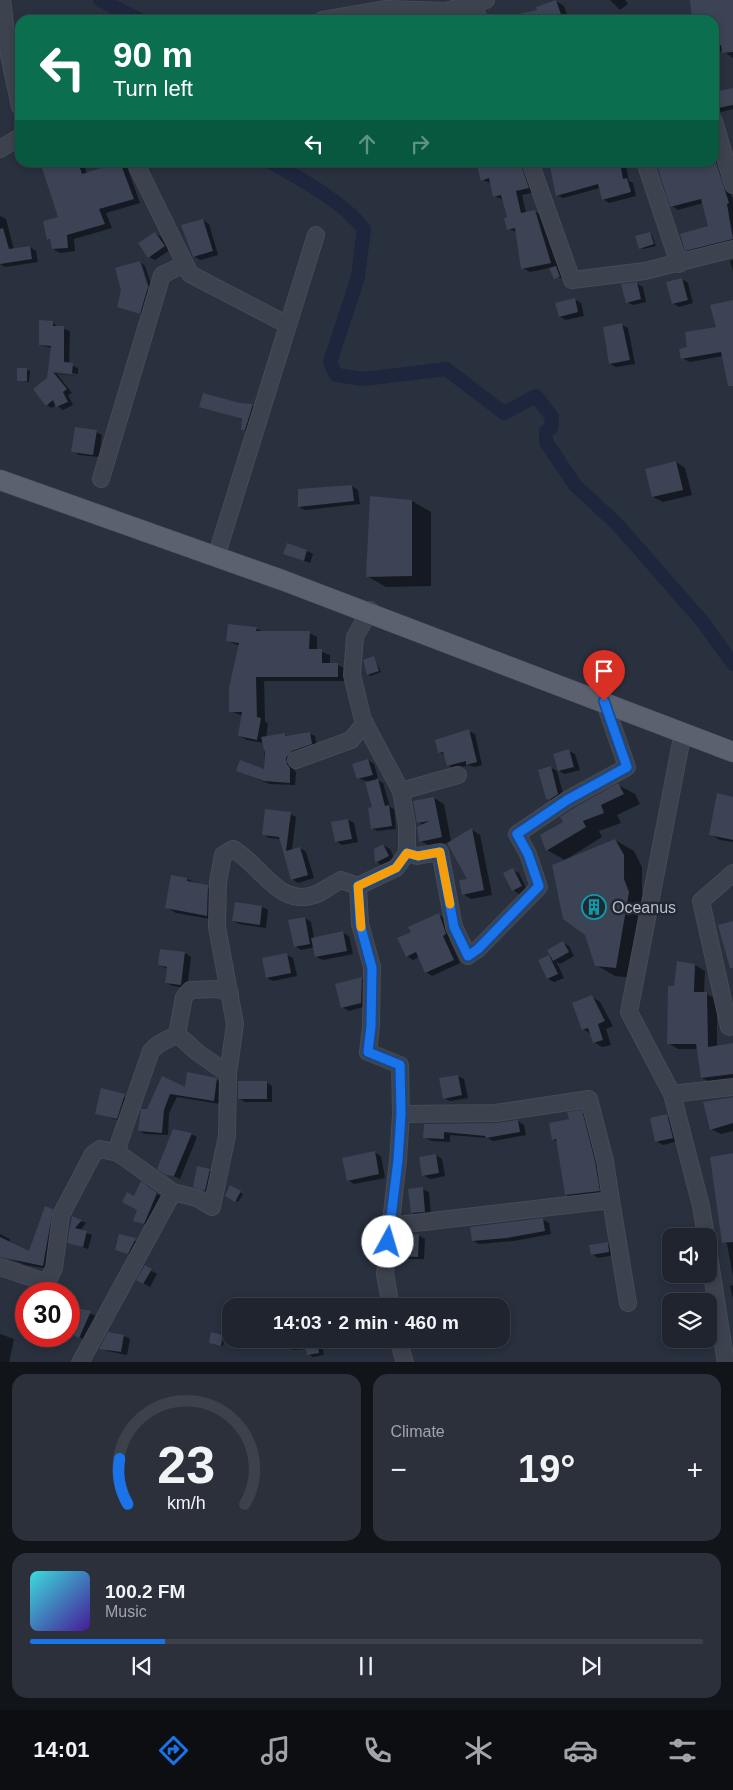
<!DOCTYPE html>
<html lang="en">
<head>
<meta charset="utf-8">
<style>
	body { margin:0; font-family:Helvetica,sans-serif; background:#2c303a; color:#f1f3f6; height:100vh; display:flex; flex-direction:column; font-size:19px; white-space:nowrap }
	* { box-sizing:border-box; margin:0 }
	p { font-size:16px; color:#a1a4aa }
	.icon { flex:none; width:28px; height:28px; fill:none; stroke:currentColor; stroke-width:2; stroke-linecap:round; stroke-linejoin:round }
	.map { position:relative; height:1362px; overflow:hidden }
	.details { display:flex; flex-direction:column; gap:12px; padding:12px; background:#111419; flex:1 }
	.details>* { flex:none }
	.top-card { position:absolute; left:15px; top:15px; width:704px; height:152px; border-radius:15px; box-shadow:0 2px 8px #0003,0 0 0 1px #3c414a; background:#0b6e4f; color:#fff; overflow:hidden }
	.tools { position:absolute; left:662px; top:1228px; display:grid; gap:10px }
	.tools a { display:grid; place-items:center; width:55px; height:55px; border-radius:10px; background:#1f242e; box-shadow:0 2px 8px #0003,0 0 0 1px #3c414a; font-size:25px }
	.speed { position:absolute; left:15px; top:1282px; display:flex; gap:10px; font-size:25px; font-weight:700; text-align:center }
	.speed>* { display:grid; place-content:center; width:65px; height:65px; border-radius:50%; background:#1f242e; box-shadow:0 2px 8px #0003,0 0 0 1px #3c414a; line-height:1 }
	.speed .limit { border:8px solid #d22; background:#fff; color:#111 }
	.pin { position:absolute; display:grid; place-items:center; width:42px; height:42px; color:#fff; margin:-51px -21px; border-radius:50% 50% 50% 0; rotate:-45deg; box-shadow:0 0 5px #0007 }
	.pin .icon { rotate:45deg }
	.me { position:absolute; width:55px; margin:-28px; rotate:6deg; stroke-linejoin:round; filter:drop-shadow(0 0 4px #0008) }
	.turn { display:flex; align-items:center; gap:18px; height:105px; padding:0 15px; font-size:22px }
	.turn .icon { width:65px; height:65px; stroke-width:2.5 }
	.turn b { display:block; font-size:35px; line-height:42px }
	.lanes { display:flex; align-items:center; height:48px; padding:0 15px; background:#0003; justify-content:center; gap:25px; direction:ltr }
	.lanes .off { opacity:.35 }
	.big { font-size:38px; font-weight:800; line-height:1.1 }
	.details .widget { flex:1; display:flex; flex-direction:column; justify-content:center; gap:8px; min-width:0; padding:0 18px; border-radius:15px; background:#2c303a }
	.details .dial { align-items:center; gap:0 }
	.dial svg { height:130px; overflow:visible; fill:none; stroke:#3c414a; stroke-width:7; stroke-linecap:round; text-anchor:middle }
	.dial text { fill:#f1f3f6; stroke:none }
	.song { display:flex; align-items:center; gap:15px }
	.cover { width:60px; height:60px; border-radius:8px; background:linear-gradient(135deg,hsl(180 70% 55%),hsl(260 70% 35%)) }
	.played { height:5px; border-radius:2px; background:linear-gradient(90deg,#1a73e8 20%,#3c414a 20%) }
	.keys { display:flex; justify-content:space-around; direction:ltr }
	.heat { display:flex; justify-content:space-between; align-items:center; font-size:28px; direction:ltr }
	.details .tiles { flex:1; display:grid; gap:12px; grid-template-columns:1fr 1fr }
	.widget:last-child { grid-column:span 2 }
	.trip { position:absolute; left:222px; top:1298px; width:288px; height:50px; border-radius:15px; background:#1f242e; box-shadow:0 2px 8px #0003,0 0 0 1px #3c414a; font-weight:800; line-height:50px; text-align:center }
	.menu { display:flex; height:80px; justify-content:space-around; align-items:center; background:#0c0e12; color:#a1a4aa }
	.menu .icon { width:35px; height:35px }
	.menu .selected { color:#1a73e8 }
	.menu b { font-size:22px; color:#f1f3f6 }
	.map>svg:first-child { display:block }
	.shadow { fill:#0007; fill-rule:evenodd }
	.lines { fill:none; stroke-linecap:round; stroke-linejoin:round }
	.canal { stroke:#1d263c; stroke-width:14 }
	.building { fill:#3c4354 }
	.minor-casing { stroke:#474b58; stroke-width:18 }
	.major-casing { stroke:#474b58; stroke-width:21 }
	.minor { stroke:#3d424f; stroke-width:16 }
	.major { stroke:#5b616e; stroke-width:20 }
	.route-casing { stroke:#114b97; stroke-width:12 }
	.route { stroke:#1a73e8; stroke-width:9 }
	.slow { stroke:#f59e0b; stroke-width:9 }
	.labels { text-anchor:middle; stroke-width:5; stroke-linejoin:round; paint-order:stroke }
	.poi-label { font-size:16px; fill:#babec9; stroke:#222734; text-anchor:start }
</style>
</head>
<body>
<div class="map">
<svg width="733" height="1363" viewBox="0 0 733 1363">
	<rect width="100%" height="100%" fill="#29303e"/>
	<!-- shadow -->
	<g class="shadow">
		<path d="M610 0H625L628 4 620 10Z"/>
		<path d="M692 0H733V58L723 51 714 52V20H694Z"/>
		<path d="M556 1 564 6 569 20H514L513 16 539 11Z"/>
		<path d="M733 90V109L721 112 715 108 714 93Z"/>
		<path d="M714 156 720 160 733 200V244L692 253 686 250 710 227 703 203 678 210 672 206 714 162Z"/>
		<path d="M43 162H83L87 174 119 162 127 167 140 203 106 213 112 228 74 239 75 251 60 253 53 249 52 241 48 239 60 218Z"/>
		<path d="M481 162H528L535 192 522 195 526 213 534 211 542 215 562 278H555L550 268 530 272 523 268 517 232 508 229V218L504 200 494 196 491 183 482 180Z"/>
		<path d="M594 162H625L629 181 633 183 636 196 609 203 603 199 600 188 563 198 557 195Z"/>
		<path d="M0 216 6 219 14 250 30 247 36 251 38 262 5 267 0 264Z"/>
		<path d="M203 220 209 224 218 255 200 260 194 256Z"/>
		<path d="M155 233 161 237 170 250 155 260 149 257Z"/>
		<path d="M650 233 652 235 656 246 643 249 640 248Z"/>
		<path d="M733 260V271L730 261Z"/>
		<path d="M140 262 145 266 153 291 146 316 119 306ZM140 265H142L151 293H149Z"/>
		<path d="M682 279 688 283 693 303 679 307 673 303Z"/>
		<path d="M636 283 643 287 646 302 633 305 627 302Z"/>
		<path d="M574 299 581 303 584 316 566 320 560 317Z"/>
		<path d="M733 307V382L723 356 690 362 682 358 689 348 717 328Z"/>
		<path d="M52 322 58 327 70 331 69 364 78 368V374L54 370V373L77 376 57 374 72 393 68 395 73 405 63 410 56 405 52 408 46 405 52 348 40 345Z"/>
		<path d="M622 325 628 328 635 364 616 367 610 364Z"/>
		<path d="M27 370 30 371 29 382 18 380Z"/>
		<path d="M240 405H253L259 409 249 433 242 429 243 420 201 406Z"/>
		<path d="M96 432 102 435 99 457 79 455 73 451Z"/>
		<path d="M676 462 685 468 692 495 663 502 653 497Z"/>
		<path d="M352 486 358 490 360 504 305 510 299 507Z"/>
		<path d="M372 498 412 501 431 512V586L386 587 367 576Z"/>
		<path d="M307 551 313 554 310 563 285 554Z"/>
		<path d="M256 628 263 632 309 633 317 637V650L330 655V665H338L346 669V681H264L265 721 268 724 266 738 309 733 315 736 317 747 292 761V768L296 772 295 785 270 784 237 771H265L264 743 247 740 239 736 243 716 230 711 240 646 228 641Z"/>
		<path d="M374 658 381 672 370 676 368 674Z"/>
		<path d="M468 731 475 734 482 765 474 767 469 765 454 769 448 765 446 756 439 752Z"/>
		<path d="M569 751 575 754 580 770 565 774 559 771Z"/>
		<path d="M368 760 374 764 378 778 375 779 383 783 390 807 394 809 396 829 377 831 372 828 374 808 366 781 358 778Z"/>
		<path d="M550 767 557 771 564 797 553 802 547 798Z"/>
		<path d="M618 785 635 794 640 804 617 815 621 823 599 831 602 837 565 860 547 850 565 822Z"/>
		<path d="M434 798 444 804 451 841 472 830 480 835 492 895 471 899 463 894 469 879 448 843 430 846 420 841 423 825 418 822Z"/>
		<path d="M733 798V842L720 840 710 834Z"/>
		<path d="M290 814 296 817 292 850 300 848 306 852 314 878 298 883 292 879 281 839 269 838 263 834Z"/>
		<path d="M348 820 354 823 358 842 342 845 336 841Z"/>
		<path d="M615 840 634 851 642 867V891L647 903 635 978 615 976 596 965 586 934Z"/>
		<path d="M383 845 390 849 395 860 383 866 377 862 375 849Z"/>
		<path d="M512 870 519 873 527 890 519 894 513 890Z"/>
		<path d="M187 879 217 892 216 920 176 913 166 907Z"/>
		<path d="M236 903 262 907 268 910 266 928 239 924 233 921Z"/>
		<path d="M439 915 445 918 452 938 449 939 460 963 432 976 426 972 419 957 413 960 407 956 412 932Z"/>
		<path d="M305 918 311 922 314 938 343 933 349 936 353 954 323 960 316 957 315 947 301 950 295 946Z"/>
		<path d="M563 943 569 946 574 956 560 964 556 961 564 978 554 982 548 979 549 956 553 958Z"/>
		<path d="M161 950 185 953 191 957 187 988 173 986 166 983 168 969 159 965Z"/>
		<path d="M287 955 293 958 297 976 273 981 267 978Z"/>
		<path d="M695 965 705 971 704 993 717 999V1047L733 1045V1080L712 1083 702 1078 698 1049H678L668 1043 675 987Z"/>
		<path d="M362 978 368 982 367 1006 349 1011 342 1007Z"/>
		<path d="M591 996 600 1002 613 1026 606 1029 611 1045 602 1047 594 1042 591 1034 583 1029Z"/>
		<path d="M458 1076 464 1079 468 1098 450 1101 444 1098Z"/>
		<path d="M163 1078 186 1088 214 1078 222 1083 220 1104 177 1097 169 1113 168 1135 145 1134 139 1131Z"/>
		<path d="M266 1082 272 1086V1102H245L239 1098Z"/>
		<path d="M102 1090 131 1099 123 1122 96 1113Z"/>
		<path d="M733 1098V1131L721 1134 711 1129Z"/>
		<path d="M581 1112 587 1115 605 1194 572 1198 566 1195 557 1142 553 1139Z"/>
		<path d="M667 1116 673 1119 679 1141 663 1145 656 1141Z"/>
		<path d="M518 1121 524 1125 526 1135 493 1141 488 1138 450 1135V1142L431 1141 424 1137 425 1125 496 1124Z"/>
		<path d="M191 1134 197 1137 180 1179 165 1172Z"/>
		<path d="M374 1152 381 1156 385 1178 354 1184 348 1180Z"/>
		<path d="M436 1155 442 1159 445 1176 430 1179 423 1175Z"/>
		<path d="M733 1155V1276L727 1244 723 1242Z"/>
		<path d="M209 1170 216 1174 211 1194 194 1186Z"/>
		<path d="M146 1186 162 1197 150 1226 135 1220 138 1210 134 1198Z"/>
		<path d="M230 1187 243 1194 238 1202 226 1195Z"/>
		<path d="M422 1189 429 1192 431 1215 418 1216 412 1213Z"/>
		<path d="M52 1210 58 1214 49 1269 26 1265 0 1255V1234L10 1239 9 1243 30 1253Z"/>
		<path d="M73 1218 86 1223 80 1231 92 1235 88 1249 69 1242Z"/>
		<path d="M542 1219 549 1223 551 1234 514 1241 479 1244 473 1241Z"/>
		<path d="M418 1235 425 1239 424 1259H405L399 1255Z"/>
		<path d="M120 1236 141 1243 135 1256 117 1250Z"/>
		<path d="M607 1243 614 1246 615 1255 598 1258 592 1254Z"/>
		<path d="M145 1267 157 1274 150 1287 138 1280Z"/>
		<path d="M733 1285V1299L730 1286Z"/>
		<path d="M69 1305 96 1316 85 1340 69 1332Z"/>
		<path d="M0 1334 14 1339 9 1363H0Z"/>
		<path d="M124 1336 130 1339 127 1355 107 1351 101 1348Z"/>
		<path d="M223 1336 225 1337 223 1346 213 1344Z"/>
		<path d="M287 1339H336V1345H322L324 1355 313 1357 308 1354 307 1349 293 1350 287 1347Z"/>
	</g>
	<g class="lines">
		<!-- canal -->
		<g class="canal">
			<path d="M100 0 140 20"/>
			<path d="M271 162C300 179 344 202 364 229L358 277 330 362 336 375 364 379 446 369 504 413 536 396 552 417 551 428 546 431V442L575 485 617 524 702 621 733 664"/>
		</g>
	</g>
	<!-- building -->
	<g class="building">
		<path d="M556 0 563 20H515L514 15 537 10 536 7Z"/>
		<path d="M690 0H733V52L722 53 721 45 714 46V20H692Z"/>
		<path d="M733 88V105L714 109V92Z"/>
		<path d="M40 162H78L82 174 120 162 134 199 99 209 105 224 67 235 68 248 52 249 50 239 47 240 43 221 58 217Z"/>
		<path d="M476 162H520L529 188 516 191 521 213 535 210 551 263 521 269 515 228 507 230 504 218 507 217 501 195 493 197 489 178 481 181Z"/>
		<path d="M572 162H620L623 179 627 178 631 192 602 200 598 184 556 196 550 167Z"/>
		<path d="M656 162H716L729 203 727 204 733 239 685 251 680 234 708 226 701 199 670 207Z"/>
		<path d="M203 219 213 251 193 257 181 225Z"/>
		<path d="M3 228 9 249 30 246 32 259 0 264V229Z"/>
		<path d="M155 232 165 246 148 258 138 243Z"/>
		<path d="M650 232 654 244 639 249 635 236Z"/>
		<path d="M140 261 148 287 140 314 117 307 121 290 115 268Z"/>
		<path d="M556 266 560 277 554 279 549 268Z"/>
		<path d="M682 278 688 300 672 304 666 282Z"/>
		<path d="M637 282 641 299 626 303 621 284Z"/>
		<path d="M575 298 578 312 559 317 555 303Z"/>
		<path d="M733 300V386H728L721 352 681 359 679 349 687 347 685 332 716 327 710 305Z"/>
		<path d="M39 320 53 321V326H64V362L73 363 72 374 53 372 67 389 63 392 68 402 56 407 53 400 46 406 33 389 47 378 51 346 39 345Z"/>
		<path d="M622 323 630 360 609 364 603 327Z"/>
		<rect x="17" y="368" width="10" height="13"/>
		<path d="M203 393 240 403 253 404 245 430H241L242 419 199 407Z"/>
		<path d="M75 427 97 430 93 455 71 452Z"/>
		<path d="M676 461 683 490 652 497 645 469Z"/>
		<path d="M352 485 354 501 298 507V489Z"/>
		<path d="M370 496 412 500V576L366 577Z"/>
		<path d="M287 543 307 550 304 561 283 554Z"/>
		<path d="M228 624 257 627 256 631H310L309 649H322V663H338V677H256L257 717 261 718 257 740 238 736 242 712H229V688L239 643 226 641Z"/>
		<path d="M374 656 379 671 367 675 363 660Z"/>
		<path d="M469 729 477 762 466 765V761L447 766 443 752 438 753 435 740Z"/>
		<path d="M310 732 312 744 292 751 286 758 287 764 290 768V783L264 781 236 771 240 760 264 769 265 753 261 737 285 733V736Z"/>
		<path d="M569 749 574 767 558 771 553 754Z"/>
		<path d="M368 759 373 775 357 779 352 764Z"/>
		<path d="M551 766 558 794 549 800 546 799 538 770Z"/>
		<path d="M378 779 385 806 389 805 392 826 371 829 368 808 372 807 365 782Z"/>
		<path d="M618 783 624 794 601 805 604 813 583 821 586 827 546 851 540 835 563 822 560 817 572 809Z"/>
		<path d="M717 793 733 797V840L709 835Z"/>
		<path d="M434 797 442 837 419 842 417 827 429 821 417 823 413 801Z"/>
		<path d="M265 809 291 812 286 851 300 847 308 875 291 880 279 837 262 835Z"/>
		<path d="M348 819 352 839 335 842 331 822Z"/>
		<path d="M472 828 484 890 462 895 459 880 467 879 447 843Z"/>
		<path d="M615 839 624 855V879L629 892 616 968 595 966 585 935 563 919 552 865Z"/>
		<path d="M383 844 389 856 375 863 374 849Z"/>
		<path d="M513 868 522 886 512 891 503 873Z"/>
		<path d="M171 875 187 878V881L208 885 207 916 165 908Z"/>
		<path d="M235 902 262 906 260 925 232 921Z"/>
		<path d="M439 913 446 934 443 936 454 960 425 973 416 952 406 957 397 938 411 932 408 927Z"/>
		<path d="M305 917 310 944 294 947 288 920Z"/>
		<path d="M733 921V968H730L718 925Z"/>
		<path d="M343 931 347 951 315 957 311 938Z"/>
		<path d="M563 941 569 952 553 961 547 950Z"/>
		<path d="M160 949 185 952 181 985 165 983 167 967 158 965Z"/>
		<path d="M287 953 291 973 266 978 262 958Z"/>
		<path d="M549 955 558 974 547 979 538 960Z"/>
		<path d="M677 961 695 964 694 992H707L708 1047 733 1043V1074L701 1078 696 1044H667L668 986H674Z"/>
		<path d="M362 977 361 1003 341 1008 335 984Z"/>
		<path d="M592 995 605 1021 598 1024 603 1040 593 1043 588 1028 582 1030 572 1003Z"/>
		<path d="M187 1072 217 1078 214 1101 170 1094 164 1110 162 1133 138 1131 141 1109H147L162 1076 185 1087Z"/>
		<path d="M458 1075 462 1095 443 1099 439 1078Z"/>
		<rect x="238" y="1081" width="29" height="18"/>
		<path d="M101 1088 125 1094 117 1119 95 1114Z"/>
		<path d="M733 1097V1123L710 1130 703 1102Z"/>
		<path d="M582 1110 595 1161 600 1191 565 1195 556 1139 552 1140 549 1123 569 1119 567 1112Z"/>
		<path d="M667 1114 673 1138 655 1142 650 1118Z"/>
		<path d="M518 1120 520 1132 486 1138 485 1136 444 1132V1139L423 1138 424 1124 496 1123Z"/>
		<path d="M173 1129 192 1133 174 1176 166 1175 157 1169Z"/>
		<path d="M375 1151 379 1174 347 1181 342 1158Z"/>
		<path d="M733 1153V1242L722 1243 710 1157Z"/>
		<path d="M436 1154 439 1173 422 1176 419 1157Z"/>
		<path d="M197 1166 210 1169 205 1191 193 1187Z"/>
		<path d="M141 1181 157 1193 144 1224 133 1221 137 1210 122 1202 127 1192 134 1196Z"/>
		<path d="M230 1185 241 1191 235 1202 225 1196Z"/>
		<path d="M423 1187 425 1212 411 1213 408 1189Z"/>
		<path d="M45 1206 53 1209 43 1266 0 1257V1237L29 1251Z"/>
		<path d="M72 1216 82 1220 75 1228 87 1231 83 1247 67 1243Z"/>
		<path d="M543 1218 545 1231 507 1238 472 1241 470 1227Z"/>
		<path d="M119 1234 136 1238 128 1254 115 1250Z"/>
		<path d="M419 1234 418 1257 397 1256 400 1235Z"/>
		<path d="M608 1242 609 1252 591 1255 589 1245Z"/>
		<path d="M145 1265 152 1269 143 1284 136 1280Z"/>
		<path d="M77 1308 91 1311 79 1338 69 1333V1320L73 1322Z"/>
		<path d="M108 1332 124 1335 121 1352 99 1349Z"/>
		<path d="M211 1332 223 1335 221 1346 209 1343Z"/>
		<path d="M304 1339H317L319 1353 307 1355Z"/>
	</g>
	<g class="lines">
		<defs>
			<g id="minor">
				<path d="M2 0 9 55 20 107"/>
				<path d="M473 4 479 20"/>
				<path d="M322 20 385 9 446 11 486 0"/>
				<path d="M714 121 733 185"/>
				<path d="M0 149 20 137"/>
				<path d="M135 162 190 274 288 325"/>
				<path d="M530 162 572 280 645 271 733 249"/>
				<path d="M645 162 679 264"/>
				<path d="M101 479 162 275 185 264"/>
				<path d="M216 557 316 235"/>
				<path d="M370 610 355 637 352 675 363 720 401 791 407 825V853L396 868 358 886 360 924 372 967 371 1026 368 1052 400 1065 401 1114 398 1160 385 1274 391 1306"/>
				<path d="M683 732 629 1012 672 1094 701 1206 706 1236"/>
				<path d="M296 760 351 740 365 723"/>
				<path d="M401 791 458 775"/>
				<path d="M407 853 417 856 440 852 454 927 468 956 478 949 539 887 528 854 517 834 567 800 627 767 604 701"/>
				<path d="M729 1027 701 901 733 873"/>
				<path d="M177 1034 197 1052 228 1074 235 1024 217 927 218 882 223 855 233 849C262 865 278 909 317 894 325 890 333 884 341 880L358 886"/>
				<path d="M672 1094 733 1087"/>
				<path d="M173 1192 197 1198 212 1207 227 1136 228 1074"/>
				<path d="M611 1200 628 1303"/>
				<path d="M389 1226 611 1200 605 1161 589 1099 496 1113 401 1114"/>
				<path d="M709 1256 726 1363"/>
				<path d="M0 1267 42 1281 49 1279 54 1268 61 1215 93 1154 100 1149 118 1153"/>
				<path d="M398 1339 405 1363"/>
				<path d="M80 1363 173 1192 118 1153 119 1143 151 1051C162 1039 166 1042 177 1034L184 997 190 990 217 989 230 993"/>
			</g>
			<path id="major" d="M0 480 282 580 733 752"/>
		</defs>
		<!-- minor casing -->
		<use href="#minor" class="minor-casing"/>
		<!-- major casing -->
		<use href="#major" class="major-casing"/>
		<!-- minor -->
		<use href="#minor" class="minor"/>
		<!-- major -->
		<use href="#major" class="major"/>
	</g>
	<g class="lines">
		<defs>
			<path id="route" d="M388 1242 398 1160 401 1114 400 1065 368 1052 371 1026 372 968 360 924 358 886 396 868 407 853 418 856 440 852 454 927 468 956 478 949 539 886 528 854 517 834 567 800 627 767 604 701"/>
		</defs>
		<!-- route casing -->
		<use href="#route" class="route-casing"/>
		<!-- route -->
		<use href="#route" class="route"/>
		<!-- slow -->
		<path class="slow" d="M361 927 358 886 396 868 407 853 418 856 440 852 450 904"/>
	</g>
	<!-- icons -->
	<defs>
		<symbol id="building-ring" viewBox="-11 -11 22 22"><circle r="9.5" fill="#222734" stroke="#0f9aa8" stroke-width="1.5"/><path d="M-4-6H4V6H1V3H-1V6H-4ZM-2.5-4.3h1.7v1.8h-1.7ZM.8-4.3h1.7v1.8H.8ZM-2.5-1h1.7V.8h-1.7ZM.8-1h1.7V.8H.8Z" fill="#0f9aa8"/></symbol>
	</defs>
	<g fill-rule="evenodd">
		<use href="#building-ring" x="580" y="893" width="28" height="28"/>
	</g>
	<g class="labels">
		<!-- poi labels -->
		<g class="poi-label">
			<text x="612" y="913">Oceanus</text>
		</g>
	</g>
</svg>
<div class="tools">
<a><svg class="icon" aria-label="sound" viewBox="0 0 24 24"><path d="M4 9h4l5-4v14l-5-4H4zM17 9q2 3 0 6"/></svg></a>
<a><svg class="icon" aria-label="layers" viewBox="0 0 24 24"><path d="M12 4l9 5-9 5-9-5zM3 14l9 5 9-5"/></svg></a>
</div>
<div class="speed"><div class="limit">30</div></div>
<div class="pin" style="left:604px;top:701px;background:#d93025"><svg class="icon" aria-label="arrive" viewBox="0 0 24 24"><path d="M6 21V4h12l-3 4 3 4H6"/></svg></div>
<svg class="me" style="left:388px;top:1242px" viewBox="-20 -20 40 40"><circle r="19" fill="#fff"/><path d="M0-13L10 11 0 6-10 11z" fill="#1a73e8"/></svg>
<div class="trip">14:03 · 2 min · 460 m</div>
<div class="top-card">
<div class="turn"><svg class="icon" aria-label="left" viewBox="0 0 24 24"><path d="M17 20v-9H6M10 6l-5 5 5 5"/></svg><div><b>90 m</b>Turn left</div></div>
<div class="lanes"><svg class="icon" aria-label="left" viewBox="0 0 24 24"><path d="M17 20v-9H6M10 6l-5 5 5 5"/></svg><svg class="icon off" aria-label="ahead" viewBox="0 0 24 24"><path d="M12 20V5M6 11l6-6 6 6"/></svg><svg class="icon off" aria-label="right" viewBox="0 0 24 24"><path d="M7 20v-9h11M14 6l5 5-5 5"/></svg></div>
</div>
</div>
<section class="details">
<div class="tiles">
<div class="widget dial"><svg viewBox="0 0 100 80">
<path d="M14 69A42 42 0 1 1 86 69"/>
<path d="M14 69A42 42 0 0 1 9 41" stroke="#1a73e8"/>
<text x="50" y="56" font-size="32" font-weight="700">23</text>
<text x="50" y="72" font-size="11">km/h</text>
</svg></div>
<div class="widget"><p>Climate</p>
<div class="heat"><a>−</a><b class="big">19°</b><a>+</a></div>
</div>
<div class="widget">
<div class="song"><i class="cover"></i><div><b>100.2 FM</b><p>Music</p></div></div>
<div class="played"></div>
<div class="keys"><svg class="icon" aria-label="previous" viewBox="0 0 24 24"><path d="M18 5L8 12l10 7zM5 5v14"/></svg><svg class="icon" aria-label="pause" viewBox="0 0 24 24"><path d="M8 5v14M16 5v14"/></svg><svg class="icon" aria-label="next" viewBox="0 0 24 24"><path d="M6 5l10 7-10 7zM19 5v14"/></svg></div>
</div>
</div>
</section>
<nav class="menu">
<b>14:01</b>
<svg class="icon selected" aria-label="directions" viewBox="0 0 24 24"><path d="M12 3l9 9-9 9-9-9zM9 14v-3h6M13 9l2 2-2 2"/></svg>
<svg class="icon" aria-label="music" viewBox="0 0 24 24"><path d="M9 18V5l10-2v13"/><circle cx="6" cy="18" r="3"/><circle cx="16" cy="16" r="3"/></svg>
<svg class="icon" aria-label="phone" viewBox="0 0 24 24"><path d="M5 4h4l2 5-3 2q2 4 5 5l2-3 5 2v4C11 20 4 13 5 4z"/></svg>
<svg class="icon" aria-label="climate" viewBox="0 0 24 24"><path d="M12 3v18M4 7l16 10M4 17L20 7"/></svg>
<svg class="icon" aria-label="car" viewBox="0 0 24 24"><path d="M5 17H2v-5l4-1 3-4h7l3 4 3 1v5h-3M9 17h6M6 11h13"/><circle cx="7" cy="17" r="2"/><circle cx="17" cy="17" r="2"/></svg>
<svg class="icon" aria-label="filters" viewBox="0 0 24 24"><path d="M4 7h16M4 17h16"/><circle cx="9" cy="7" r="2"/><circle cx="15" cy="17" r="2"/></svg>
</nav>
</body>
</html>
